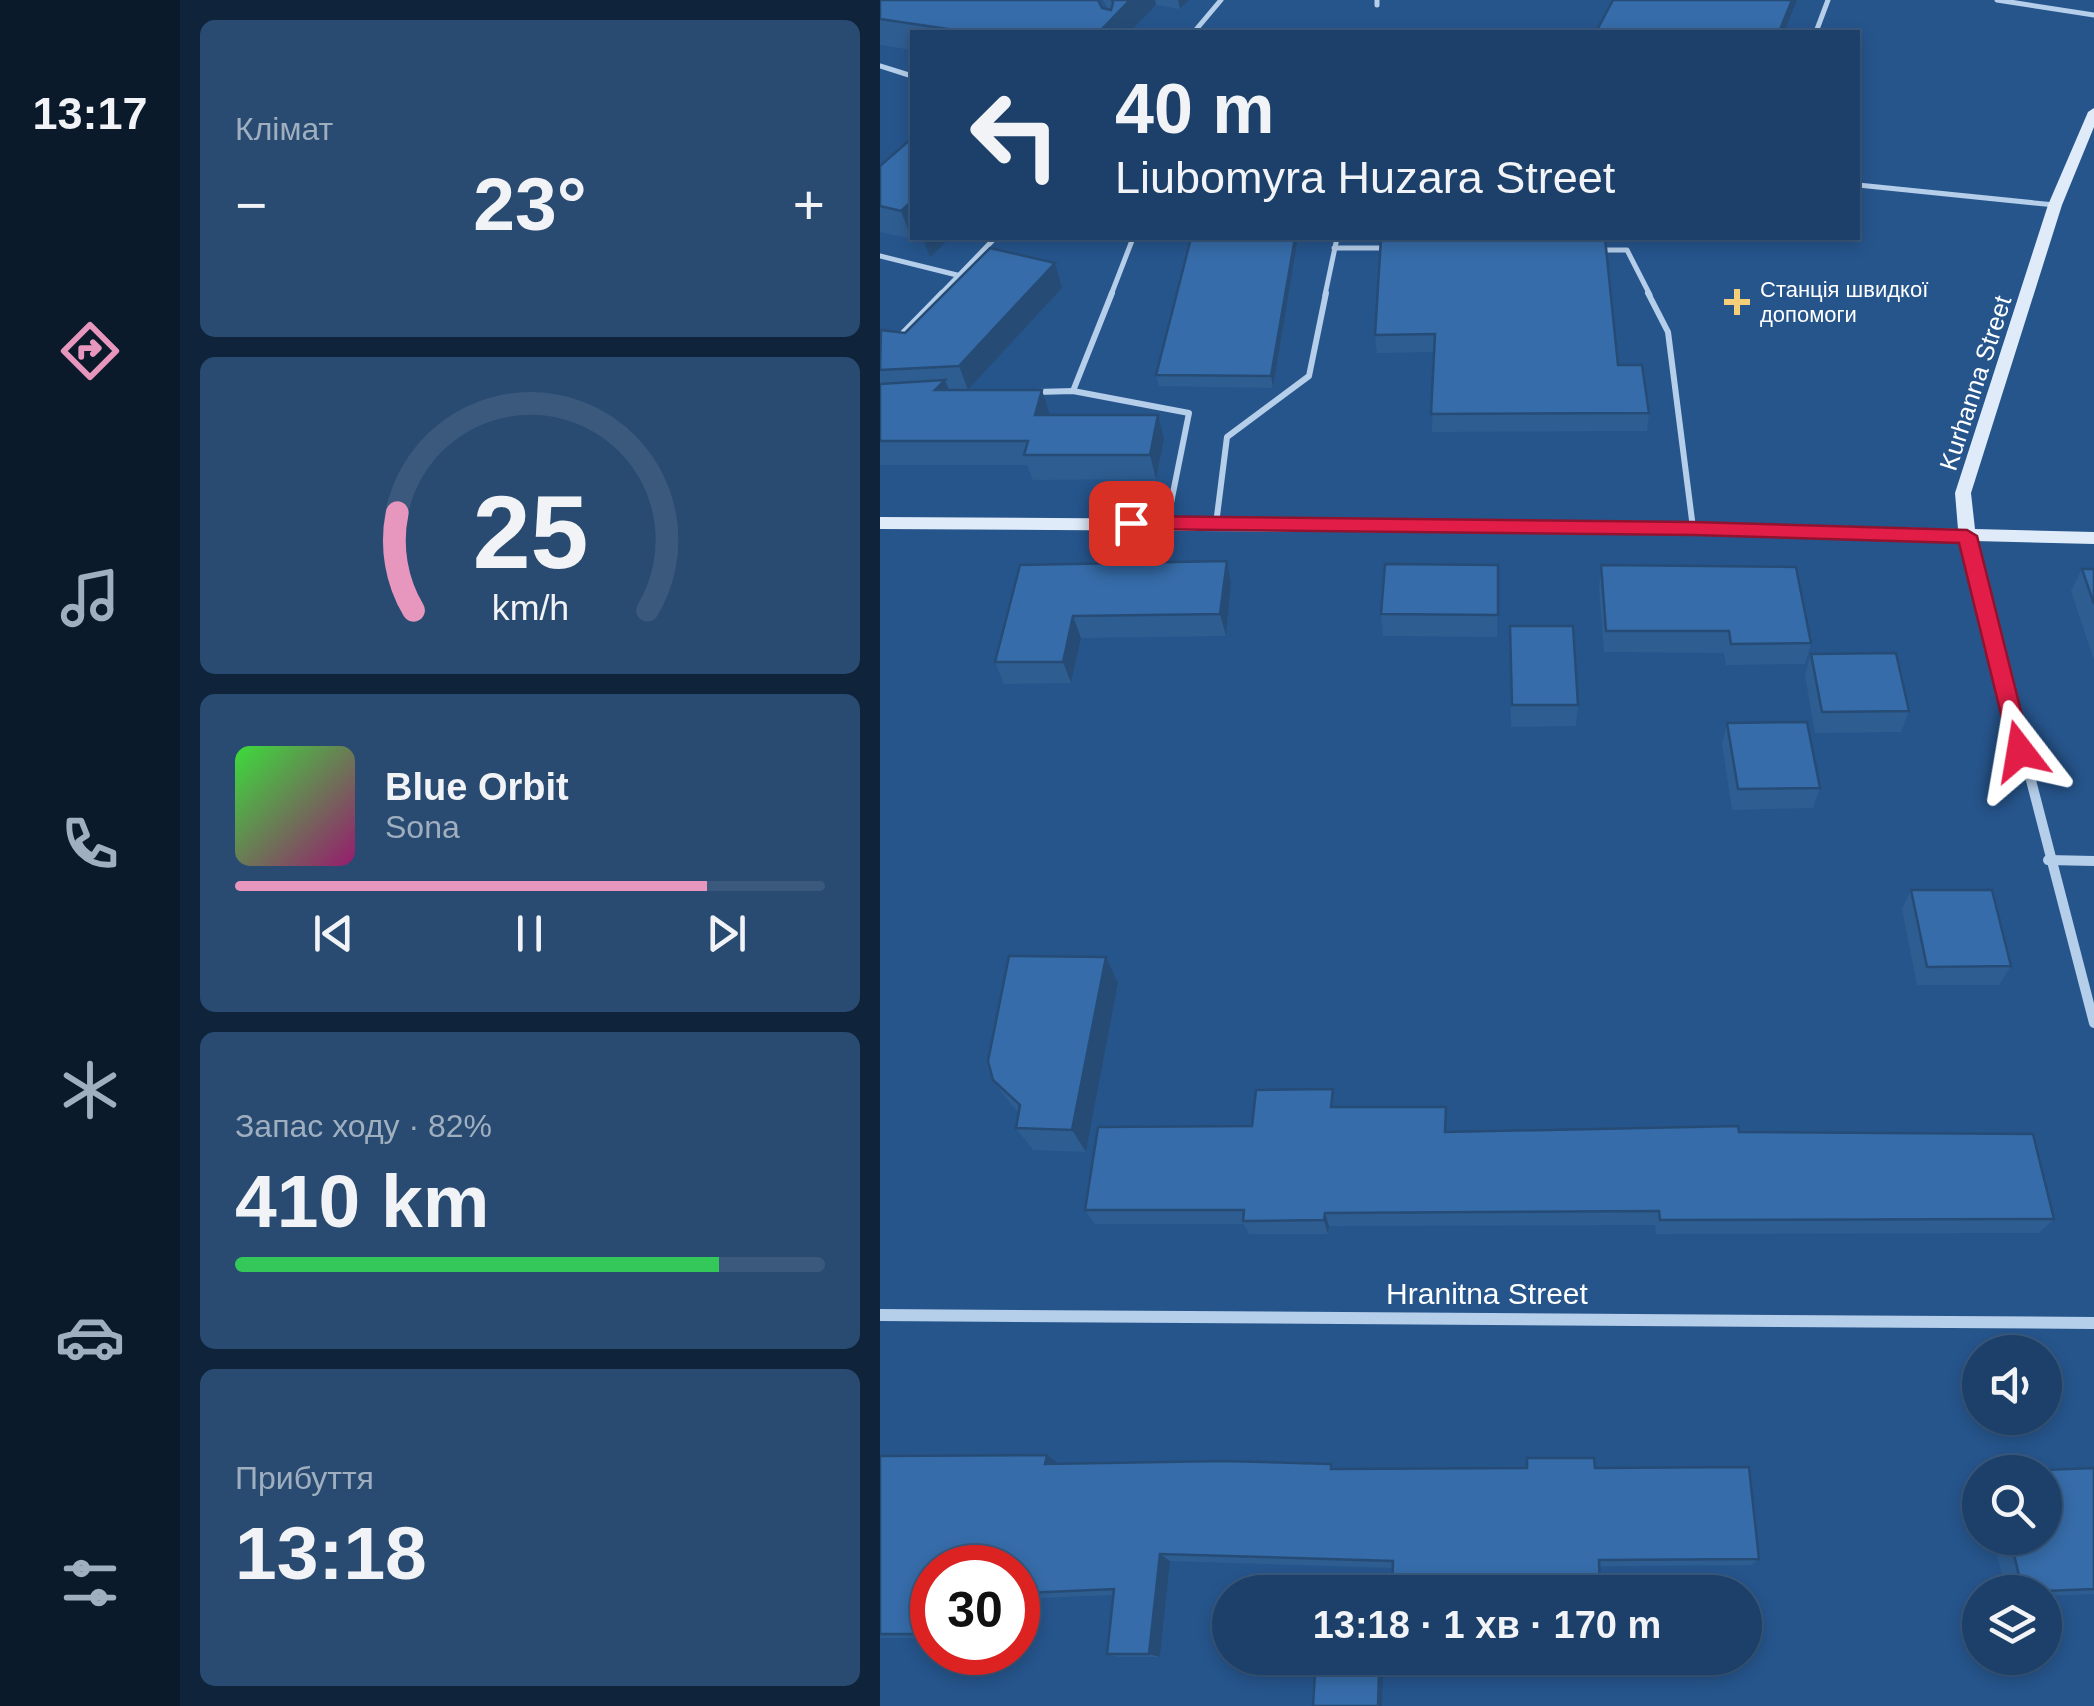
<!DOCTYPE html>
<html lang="uk">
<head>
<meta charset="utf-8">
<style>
	body { margin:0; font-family:Arial,sans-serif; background:#294b71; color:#f1f3f6; height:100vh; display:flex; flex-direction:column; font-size:38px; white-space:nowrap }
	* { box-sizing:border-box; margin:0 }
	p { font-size:32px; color:#a0afc0 }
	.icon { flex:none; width:55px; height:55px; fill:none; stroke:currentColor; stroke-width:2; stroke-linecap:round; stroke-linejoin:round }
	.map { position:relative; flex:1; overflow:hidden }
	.details { display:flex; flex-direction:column; gap:20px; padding:20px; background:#0f233a; width:700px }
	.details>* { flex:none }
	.top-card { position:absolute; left:30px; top:30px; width:950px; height:210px; border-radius:0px; box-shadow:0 5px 15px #0003,0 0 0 2px #3a597d; background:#1c4069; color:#f1f3f6; overflow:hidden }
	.fabs { position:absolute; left:1082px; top:1335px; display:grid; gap:20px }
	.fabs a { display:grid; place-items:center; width:100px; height:100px; border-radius:50%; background:#1c4069; box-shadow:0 5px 15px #0003,0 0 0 2px #3a597d; font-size:50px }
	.speed { position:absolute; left:30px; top:1545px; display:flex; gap:20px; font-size:50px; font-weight:700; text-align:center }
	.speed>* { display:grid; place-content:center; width:130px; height:130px; border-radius:50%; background:#1c4069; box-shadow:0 5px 15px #0003,0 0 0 2px #3a597d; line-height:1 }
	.speed .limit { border:15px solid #d22; background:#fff; color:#111 }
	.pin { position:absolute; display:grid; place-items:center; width:85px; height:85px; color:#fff; margin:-42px; border-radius:20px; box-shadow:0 5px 15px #0006 }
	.me { position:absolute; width:110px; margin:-55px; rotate:346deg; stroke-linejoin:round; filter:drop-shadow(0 0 8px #0008) }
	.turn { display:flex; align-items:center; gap:35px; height:210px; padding:0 40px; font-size:45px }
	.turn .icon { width:130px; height:130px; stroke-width:2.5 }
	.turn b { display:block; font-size:70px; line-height:85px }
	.big { font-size:75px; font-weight:600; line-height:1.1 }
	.details .tile { flex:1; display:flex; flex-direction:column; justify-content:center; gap:15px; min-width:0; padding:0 35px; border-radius:15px; background:#294b71 }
	.details .dial { align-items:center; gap:0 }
	.dial svg { height:260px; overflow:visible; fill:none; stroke:#3a597d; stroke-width:7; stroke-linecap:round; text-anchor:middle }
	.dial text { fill:#f1f3f6; stroke:none }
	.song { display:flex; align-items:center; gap:30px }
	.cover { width:120px; height:120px; border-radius:15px; background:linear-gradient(135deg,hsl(120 70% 55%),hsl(320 70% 35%)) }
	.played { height:10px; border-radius:5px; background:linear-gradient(90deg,#e797bd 80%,#3a597d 80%) }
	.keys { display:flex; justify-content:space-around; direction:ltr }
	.heat { display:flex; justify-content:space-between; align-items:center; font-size:55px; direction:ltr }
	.charge { height:15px; border-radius:8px; background:linear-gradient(90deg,#34c759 82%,#3a597d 0) }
	.trip { position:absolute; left:332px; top:1575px; width:550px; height:100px; border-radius:50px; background:#1c4069; box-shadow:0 5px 15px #0003,0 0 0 2px #3a597d; font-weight:600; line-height:100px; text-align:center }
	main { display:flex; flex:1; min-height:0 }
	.dock { display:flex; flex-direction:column; width:180px; justify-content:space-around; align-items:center; background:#0b1a2a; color:#a0afc0 }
	.dock .icon { width:70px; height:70px }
	.dock .on { color:#e797bd }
	.dock b { font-size:45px; color:#f1f3f6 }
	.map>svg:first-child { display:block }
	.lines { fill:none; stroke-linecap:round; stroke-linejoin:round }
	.lane-far1 { stroke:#b5ceea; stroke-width:5 }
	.lane { stroke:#b5ceea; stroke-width:6 }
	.street-far2 { stroke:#b5ceea; stroke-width:8 }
	.street-far1 { stroke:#b5ceea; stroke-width:10 }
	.street { stroke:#b5ceea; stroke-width:12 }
	.secondary { fill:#dfebf9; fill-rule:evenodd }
	.wall { fill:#2e5d91 }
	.shaded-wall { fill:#264c76 }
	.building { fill:#366ca9; stroke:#264c76; stroke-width:2.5 }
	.route { fill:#e11d48; stroke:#92132f; stroke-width:2.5 }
	.poi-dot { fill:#f4ce79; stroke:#26558c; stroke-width:4 }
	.labels { text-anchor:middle; stroke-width:10; stroke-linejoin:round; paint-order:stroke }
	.far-poi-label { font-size:22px; fill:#fff; stroke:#26558c; text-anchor:start }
	.street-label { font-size:25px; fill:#fff; stroke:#26558c }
	.near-street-label { font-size:30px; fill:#fff; stroke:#26558c }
</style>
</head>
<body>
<main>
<nav class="dock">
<b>13:17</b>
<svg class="icon on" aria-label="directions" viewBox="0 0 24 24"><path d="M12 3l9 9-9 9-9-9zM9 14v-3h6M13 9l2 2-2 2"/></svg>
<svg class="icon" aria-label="music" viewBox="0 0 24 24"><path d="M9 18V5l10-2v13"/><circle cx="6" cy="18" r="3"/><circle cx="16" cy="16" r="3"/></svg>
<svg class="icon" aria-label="phone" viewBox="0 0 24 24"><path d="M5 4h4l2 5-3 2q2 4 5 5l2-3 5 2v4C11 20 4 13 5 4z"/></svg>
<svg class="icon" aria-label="climate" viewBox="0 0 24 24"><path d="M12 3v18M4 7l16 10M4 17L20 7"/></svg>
<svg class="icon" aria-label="car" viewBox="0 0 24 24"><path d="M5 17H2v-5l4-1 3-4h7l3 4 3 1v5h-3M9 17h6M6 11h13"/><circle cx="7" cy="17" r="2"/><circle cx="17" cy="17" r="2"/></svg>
<svg class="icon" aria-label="filters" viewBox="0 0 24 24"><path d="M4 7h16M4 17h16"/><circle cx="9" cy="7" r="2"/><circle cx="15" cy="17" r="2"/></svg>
</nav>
<section class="details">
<div class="tile"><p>Клімат</p>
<div class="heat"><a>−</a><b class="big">23°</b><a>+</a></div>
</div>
<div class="tile dial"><svg viewBox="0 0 100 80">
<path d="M14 69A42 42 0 1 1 86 69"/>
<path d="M14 69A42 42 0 0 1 9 39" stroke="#e797bd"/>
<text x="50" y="56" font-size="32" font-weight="700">25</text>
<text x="50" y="72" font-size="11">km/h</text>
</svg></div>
<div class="tile">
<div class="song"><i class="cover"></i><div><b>Blue Orbit</b><p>Sona</p></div></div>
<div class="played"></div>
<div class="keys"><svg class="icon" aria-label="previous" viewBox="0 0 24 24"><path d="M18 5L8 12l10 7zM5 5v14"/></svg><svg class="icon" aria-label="pause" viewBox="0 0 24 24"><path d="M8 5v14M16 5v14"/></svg><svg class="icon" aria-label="next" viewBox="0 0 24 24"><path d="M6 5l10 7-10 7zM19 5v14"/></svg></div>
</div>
<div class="tile"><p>Запас ходу · 82%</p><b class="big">410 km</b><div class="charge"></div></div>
<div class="tile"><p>Прибуття</p><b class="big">13:18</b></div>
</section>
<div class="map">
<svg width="1214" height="1706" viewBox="0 0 1214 1706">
	<rect width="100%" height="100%" fill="#26558c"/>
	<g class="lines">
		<!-- lane-far1 -->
		<g class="lane-far1">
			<path d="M497 0V5"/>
			<path d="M1117 0 1214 15"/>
			<path d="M314 32 341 0"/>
			<path d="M936 32 948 0"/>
			<path d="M0 66 32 76"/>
			<path d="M978 185 1175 205"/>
			<path d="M454 248H507"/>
			<path d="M716 250H747L770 295"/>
			<path d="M0 256 81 276"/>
			<path d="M60 295 115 238"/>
			<path d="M231 295 253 238"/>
			<path d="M445 295 457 238"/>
		</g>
		<!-- lane -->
		<g class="lane">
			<path d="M768 293 788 332 813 528"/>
			<path d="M17 339 62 293"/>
			<path d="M193 391 232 293"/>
			<path d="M157 392 193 391 309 413 287 523"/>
			<path d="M336 524 347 437 429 376 446 293"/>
		</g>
		<!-- street-far2 -->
		<path class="street-far2" d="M1087 536 1120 664"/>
		<!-- street-far1 -->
		<g class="street-far1">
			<path d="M1120 661 1214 1023"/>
			<path d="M1168 860 1214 861"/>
		</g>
		<!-- street -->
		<path class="street" d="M0 1315 1214 1323"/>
		<!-- secondary -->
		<path class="secondary" d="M1214 108V127L1182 205 1091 493 1095 529 1214 532V544L813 534 0 529V517L813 522 1078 529 1075 493 1168 205 1208 112Z"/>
	</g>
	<!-- wall -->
	<g class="wall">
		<path d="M0 0 228 9 223 0H309L300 9 276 5 250 32H32V50L0 45Z"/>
		<path d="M32 138V239L0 232V166Z"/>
		<path d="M418 238 393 388 279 386 276 375Z"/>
		<path d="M501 238 738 365 769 413 767 431 552 432 554 352 497 353 495 335Z"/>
		<path d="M182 288 88 390 170 415 284 439 276 479 153 480 147 465H0V332L25 333Z"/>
		<path d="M140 565 351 583 346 636 201 638 191 683 124 684 115 662Z"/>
		<path d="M618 565 617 637 503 636 501 614Z"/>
		<path d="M721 565 931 643 925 664 846 665 844 653 724 652 719 588Z"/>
		<path d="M1202 569H1214V660L1191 591Z"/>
		<path d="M630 626 698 705 696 726 631 727Z"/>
		<path d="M931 654 1029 711 1021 732 935 733 925 675Z"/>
		<path d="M847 723 940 788 933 808 852 810 842 744Z"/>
		<path d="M1031 890 1131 966 1119 985H1037L1022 909Z"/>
		<path d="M238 983 206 1152 153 1150 136 1128 139 1112 130 1103 113 1080Z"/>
		<path d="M456 1107 567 1132H859L1174 1219 1159 1233 776 1234 775 1225 449 1226 448 1234H369L364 1224H215L205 1210 372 1126Z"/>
		<path d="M167 1455 178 1464H451L453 1469 646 1468 647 1458 715 1468 879 1559 871 1565 512 1568 290 1561 280 1657H239L227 1654 234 1595 159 1598 153 1638H138V1568H52V1638H0V1456Z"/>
		<path d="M1214 1468V1594L1165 1596V1592H1126L1113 1538H1165Z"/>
	</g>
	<!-- shaded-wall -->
	<g class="shaded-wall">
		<path d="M250 0H275L276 5 250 32H219Z"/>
		<path d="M298 0H309L300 9Z"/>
		<path d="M912 0H917L904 32H899Z"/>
		<path d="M32 201V238H34L32 239 21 211Z"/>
		<path d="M43 238H70L50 257Z"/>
		<path d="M415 238H418L393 388 391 376Z"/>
		<path d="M175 263 182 288 88 390 79 366Z"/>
		<path d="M65 380 75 405 55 390Z"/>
		<path d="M162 390 170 415H155Z"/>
		<path d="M278 415 284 439 276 479 270 455Z"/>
		<path d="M347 561 351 583 346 636 340 614Z"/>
		<path d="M193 616 201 638 191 683 183 662Z"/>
		<path d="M226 957 238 983 206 1152 192 1130Z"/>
		<path d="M445 1213 449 1226 448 1234 444 1220Z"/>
		<path d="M167 1455 180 1465 165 1464Z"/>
		<path d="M280 1554 290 1561 280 1657 269 1654Z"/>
		<path d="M145 1593 159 1598 153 1638 138 1633Z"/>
		<path d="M499 1671 503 1674 502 1706H498Z"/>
	</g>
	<!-- building -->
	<g class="building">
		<path d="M0 0H218L222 8 231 10 233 3 232 0H250L219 32H88L0 19Z"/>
		<path d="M733 0H912L899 32H716Z"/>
		<path d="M32 138V201L21 211 0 206V166Z"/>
		<path d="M311 238H415L391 376 276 375Z"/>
		<path d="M501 238H725L738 365H762L769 413 551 414 555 334 495 335Z"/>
		<path d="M110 248 175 263 79 366 0 370 1 330 25 333Z"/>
		<path d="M65 380 55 390H162L155 415H278L270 455H144L148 441H0V384Z"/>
		<path d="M347 561 340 614 193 616 183 662H115L140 565Z"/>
		<path d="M505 564 618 565V615L501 614Z"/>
		<path d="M721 565 916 567 931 643 851 644 849 631H726Z"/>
		<path d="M1202 569H1214V604Z"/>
		<path d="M630 626H693L698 705H632Z"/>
		<path d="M1016 653 1029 711 942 712 931 654Z"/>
		<path d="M927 722 940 788 858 789 847 723Z"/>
		<path d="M1031 890H1112L1131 966 1047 967Z"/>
		<path d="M129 956 226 957 192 1130 136 1128 140 1105 113 1080 108 1061Z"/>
		<path d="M453 1089 451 1107H566L565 1132 858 1126 859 1132 1153 1134 1174 1219 780 1220 779 1211 445 1213 444 1220 363 1221 364 1210H205L218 1127 372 1126 376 1090Z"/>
		<path d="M167 1455 165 1464 343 1461 451 1464V1469L647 1468V1458H714L715 1468 869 1467 879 1559 719 1560 720 1592H512L513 1561 280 1554 269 1654H227L234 1589 145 1593 138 1633V1568H52V1634H0V1456Z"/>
		<path d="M1214 1468V1589L1143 1592 1130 1538H1165V1472H1118Z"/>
		<path d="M499 1671 498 1706H433L435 1673Z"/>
	</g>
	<!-- route -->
	<path class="route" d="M251 516 813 522 1087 530 1097 536 1151 751 1140 759 1130 751 1079 543 813 535 251 529 241 523Z"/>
	<!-- markers -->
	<path class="poi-dot" d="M852 287h10v10h10v10h-10v10h-10v-10h-10v-10h10z"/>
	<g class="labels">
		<!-- far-poi labels -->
		<g class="far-poi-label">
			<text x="880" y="297">Станція швидкої<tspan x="880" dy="25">допомоги</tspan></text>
		</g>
		<!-- street labels -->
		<g class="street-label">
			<text transform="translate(1095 383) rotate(-72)" y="9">Kurhanna Street</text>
		</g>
		<!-- near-street labels -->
		<g class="near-street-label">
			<text x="607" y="1304">Hranitna Street</text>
		</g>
	</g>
</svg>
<div class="fabs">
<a><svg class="icon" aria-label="sound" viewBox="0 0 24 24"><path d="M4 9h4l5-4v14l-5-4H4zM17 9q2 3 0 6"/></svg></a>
<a><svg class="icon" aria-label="search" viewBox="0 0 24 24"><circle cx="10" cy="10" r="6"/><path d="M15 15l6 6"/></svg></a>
<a><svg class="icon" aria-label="layers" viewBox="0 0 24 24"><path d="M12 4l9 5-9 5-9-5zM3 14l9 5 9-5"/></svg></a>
</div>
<div class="speed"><div class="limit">30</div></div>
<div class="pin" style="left:251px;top:523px;background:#d93025"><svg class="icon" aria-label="arrive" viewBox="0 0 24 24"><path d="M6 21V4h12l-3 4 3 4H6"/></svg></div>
<svg class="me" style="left:1140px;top:751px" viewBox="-20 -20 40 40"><path d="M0-17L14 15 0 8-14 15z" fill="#e11d48" stroke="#fff" stroke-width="4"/></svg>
<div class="trip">13:18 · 1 хв · 170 m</div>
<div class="top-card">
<div class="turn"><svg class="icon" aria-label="left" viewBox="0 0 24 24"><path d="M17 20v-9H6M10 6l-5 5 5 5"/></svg><div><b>40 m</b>Liubomyra Huzara Street</div></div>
</div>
</div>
</main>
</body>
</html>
